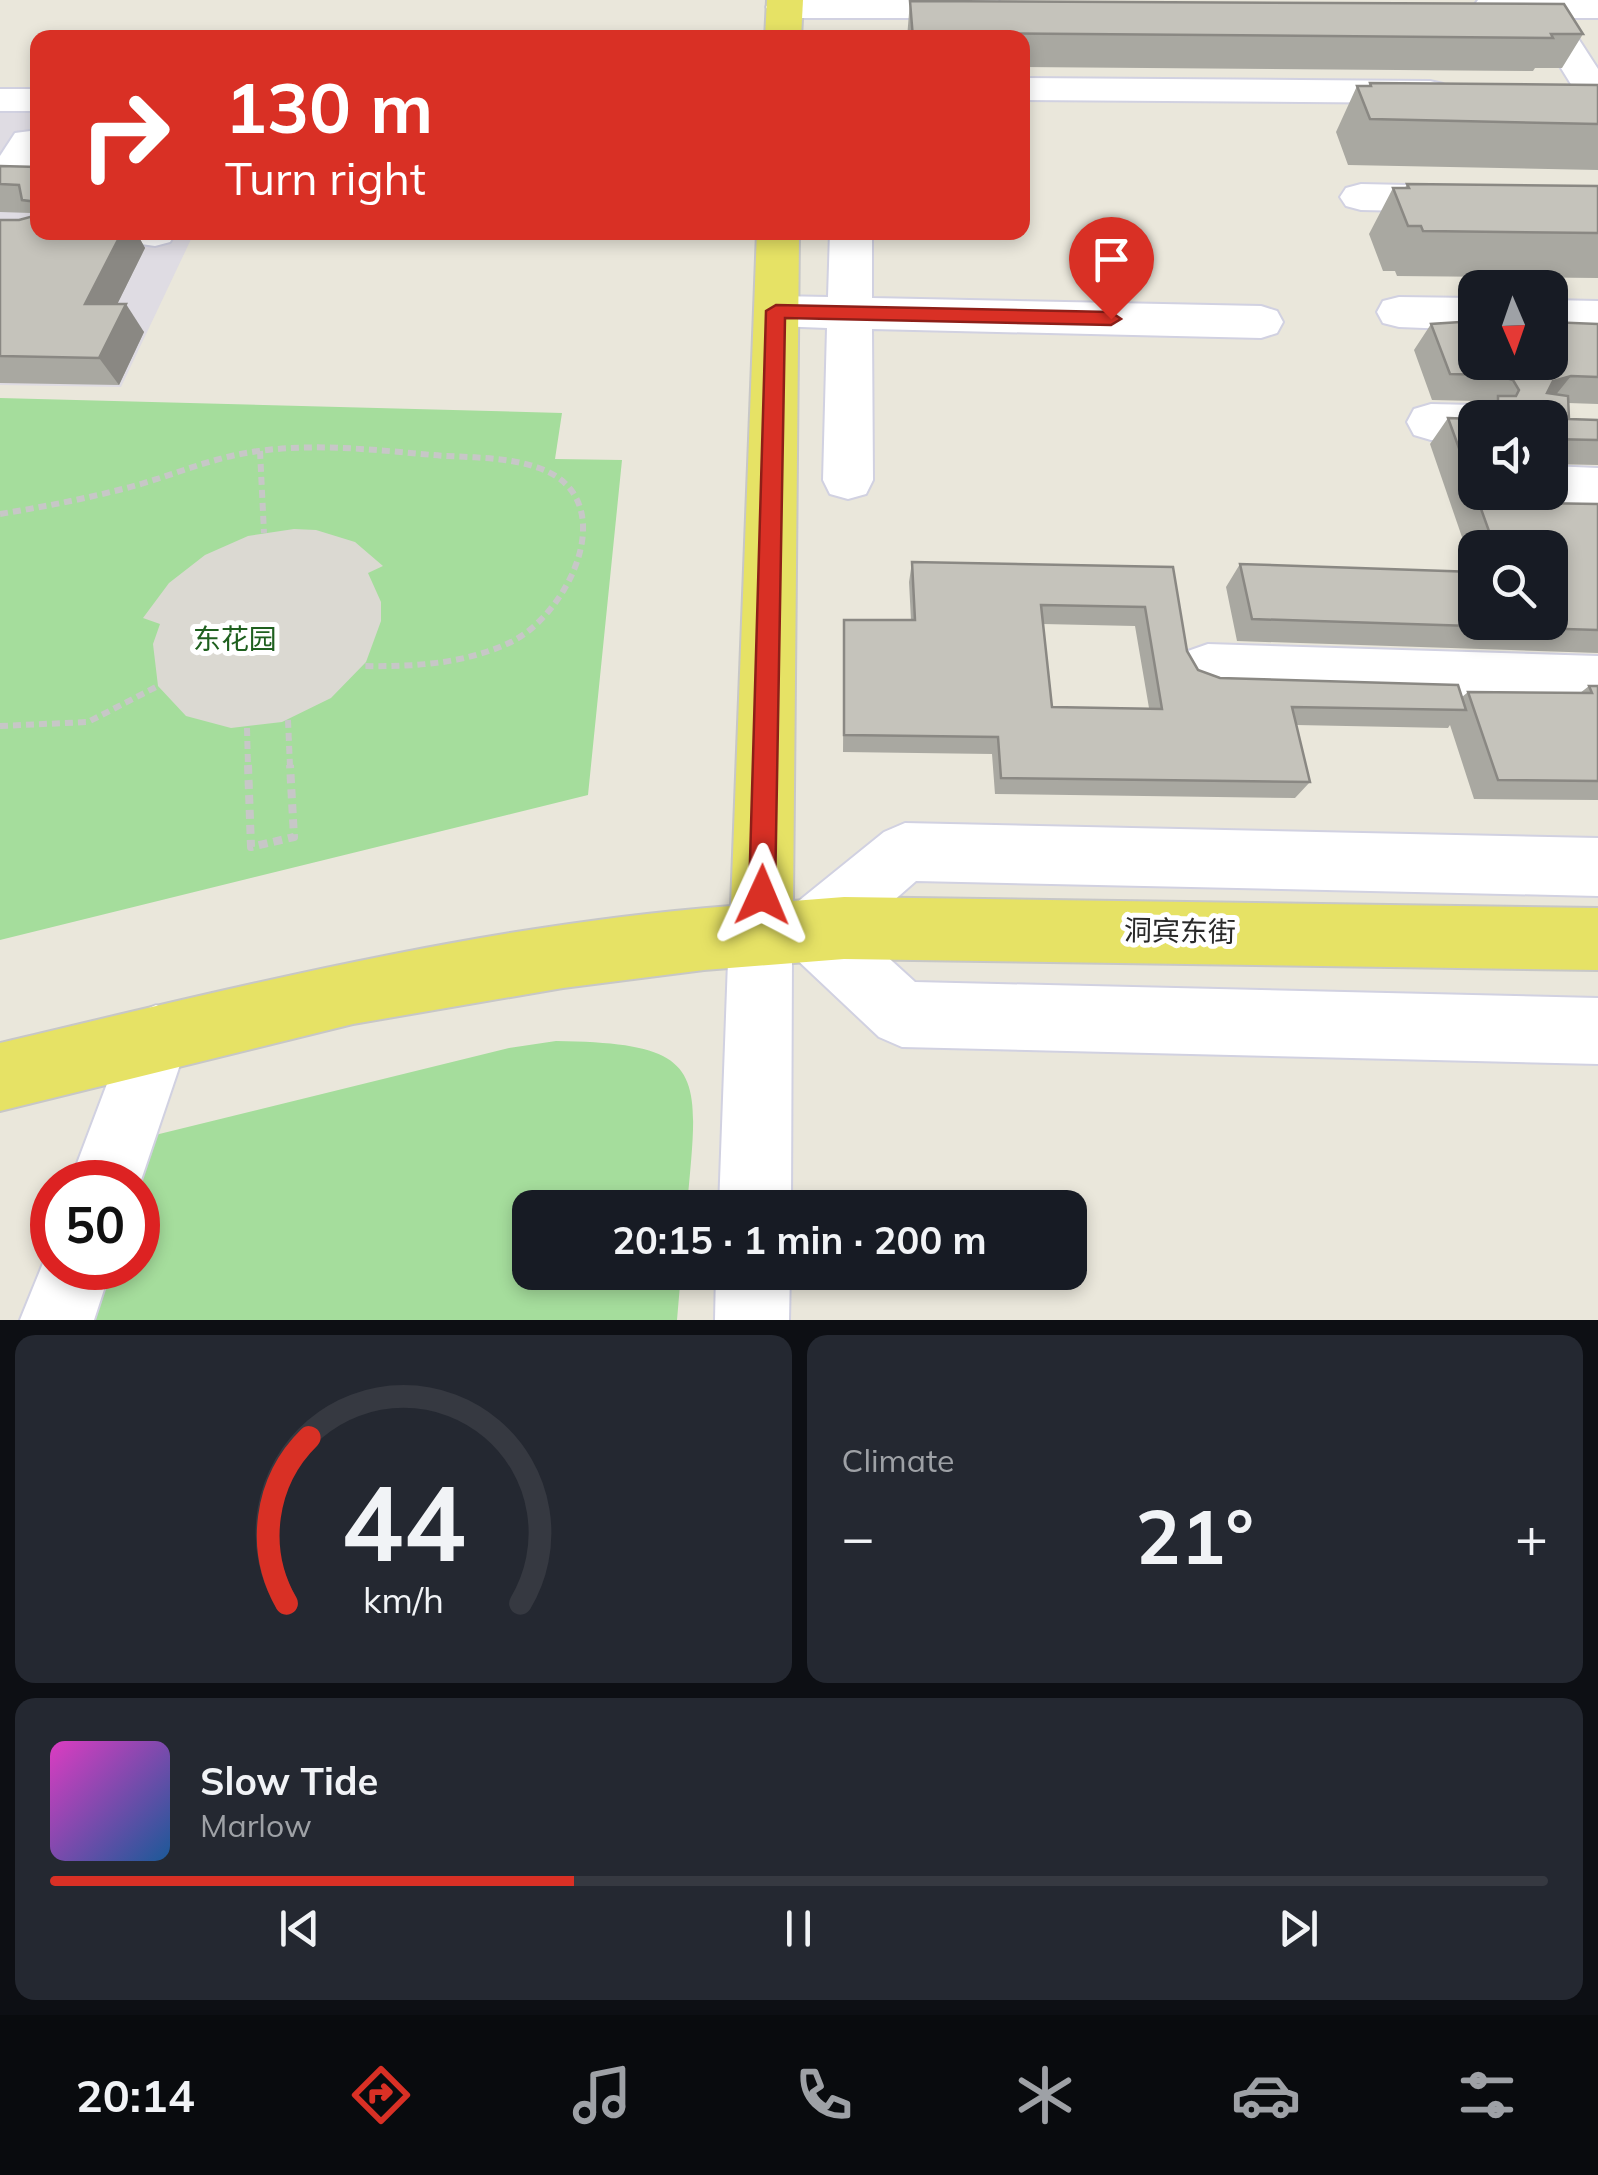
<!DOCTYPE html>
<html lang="en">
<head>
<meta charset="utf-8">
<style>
	body { margin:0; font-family:Mulish,"Noto Sans SC",sans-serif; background:#242831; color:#f1f3f6; height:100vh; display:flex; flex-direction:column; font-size:38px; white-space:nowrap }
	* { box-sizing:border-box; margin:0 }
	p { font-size:32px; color:#9ea1a6 }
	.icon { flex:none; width:55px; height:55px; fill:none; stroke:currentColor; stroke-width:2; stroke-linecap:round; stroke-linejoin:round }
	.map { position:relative; height:1320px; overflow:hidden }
	.drawer { display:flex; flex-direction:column; gap:15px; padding:15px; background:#0d0f14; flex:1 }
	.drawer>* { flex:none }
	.top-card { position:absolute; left:30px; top:30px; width:1000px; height:210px; border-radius:20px; box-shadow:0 5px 15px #0003; background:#d93025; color:#fff; overflow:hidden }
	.needle { width:65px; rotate:178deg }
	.fabs { position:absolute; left:1458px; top:270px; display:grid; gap:20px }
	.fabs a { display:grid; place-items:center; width:110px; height:110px; border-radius:20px; background:#171b24; box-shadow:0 5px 15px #0003; font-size:50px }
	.speed { position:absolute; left:30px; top:1160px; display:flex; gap:20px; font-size:50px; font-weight:700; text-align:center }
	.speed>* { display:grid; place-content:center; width:130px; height:130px; border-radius:50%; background:#171b24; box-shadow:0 5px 15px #0003; line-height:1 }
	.speed .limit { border:15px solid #d22; background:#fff; color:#111 }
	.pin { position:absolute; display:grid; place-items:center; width:85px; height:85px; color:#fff; margin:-102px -42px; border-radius:50% 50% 50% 0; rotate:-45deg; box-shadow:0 0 10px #0007 }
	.pin .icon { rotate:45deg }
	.me { position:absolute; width:110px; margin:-55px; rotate:1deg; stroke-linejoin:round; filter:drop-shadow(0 0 8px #0008) }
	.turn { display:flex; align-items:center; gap:35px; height:210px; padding:0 30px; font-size:45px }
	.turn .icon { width:130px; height:130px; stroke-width:2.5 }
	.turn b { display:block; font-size:70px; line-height:85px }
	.big { font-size:75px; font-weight:700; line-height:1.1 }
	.drawer .widget { flex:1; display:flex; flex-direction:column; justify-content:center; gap:15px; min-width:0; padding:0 35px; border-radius:20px; background:#242831 }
	.drawer .dial { align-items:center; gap:0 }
	.dial svg { height:260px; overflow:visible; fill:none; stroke:#363941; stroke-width:7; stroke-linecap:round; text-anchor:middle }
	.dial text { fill:#f1f3f6; stroke:none }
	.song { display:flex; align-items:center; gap:30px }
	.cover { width:120px; height:120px; border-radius:15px; background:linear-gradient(135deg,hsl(310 70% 55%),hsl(210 70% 35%)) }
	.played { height:10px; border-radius:5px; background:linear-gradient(90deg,#d93025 35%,#363941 35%) }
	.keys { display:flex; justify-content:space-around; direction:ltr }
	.heat { display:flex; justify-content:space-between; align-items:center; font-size:55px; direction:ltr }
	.drawer .tiles { flex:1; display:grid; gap:15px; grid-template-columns:1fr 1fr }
	.widget:last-child { grid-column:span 2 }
	.trip { position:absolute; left:512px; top:1190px; width:575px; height:100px; border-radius:20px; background:#171b24; box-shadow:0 5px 15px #0003; font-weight:700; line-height:100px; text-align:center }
	.menu { display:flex; height:160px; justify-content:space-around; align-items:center; background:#090b0e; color:#9ea1a6 }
	.menu .icon { width:70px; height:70px }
	.menu .active { color:#d93025 }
	.menu b { font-size:45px; color:#f1f3f6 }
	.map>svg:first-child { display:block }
	.industrial { fill:#dfdce3 }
	.green { fill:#a5dd9c }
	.plaza { fill:#dbd9d2 }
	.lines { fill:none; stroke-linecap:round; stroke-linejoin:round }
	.minor-casing { stroke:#d1d1e1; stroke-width:4 }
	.major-casing { stroke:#c7c7c7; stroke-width:4 }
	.path-far1 { stroke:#c7c7c7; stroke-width:6; stroke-dasharray:8 5; stroke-linecap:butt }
	.path { stroke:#c7c7c7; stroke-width:8; stroke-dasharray:9 6; stroke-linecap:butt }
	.minor { fill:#fff; fill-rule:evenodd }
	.major { fill:#e6e265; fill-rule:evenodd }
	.wall { fill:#a9a8a1; fill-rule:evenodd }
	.shaded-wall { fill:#8a8883 }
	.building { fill:#c5c3bb; stroke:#8a8883; stroke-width:2.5; fill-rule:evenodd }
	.route { fill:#d93025; stroke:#8d1f18; stroke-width:2.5 }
	.labels { text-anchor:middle; stroke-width:10; stroke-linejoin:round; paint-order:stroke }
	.park-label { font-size:28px; fill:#1f601f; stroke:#fff }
	.street-label { font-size:28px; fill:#292929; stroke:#fff }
</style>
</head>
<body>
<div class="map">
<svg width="1598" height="1320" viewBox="0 0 1598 1320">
	<rect width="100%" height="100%" fill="#eae7db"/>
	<!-- industrial -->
	<path class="industrial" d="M0 113H37L38 232 194 233 121 387 0 385Z"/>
	<!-- green -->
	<g class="green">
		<path d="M0 398 562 413 555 459 622 460 588 795 0 940Z"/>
		<path d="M556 1041C709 1043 699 1072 687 1207L530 1208V1272L681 1273 677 1320H82L101 1268H138V1182H131L147 1137 509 1048Z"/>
	</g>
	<!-- plaza -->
	<path class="plaza" d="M294 529 316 530 355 542 383 566 368 573 381 602V621L366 662 331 698 282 722 231 728 186 716 158 686 153 644 160 624 143 618 169 583 205 555 248 536Z"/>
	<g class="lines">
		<defs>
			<g id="minor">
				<path d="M771 0H998L1003 7 998 15 985 18H784L771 15 766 7Z"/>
				<path d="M1478 0H1598V18H1565L1598 69V105L1582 102 1530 18 1478 15 1473 7Z"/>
				<path d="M1022 78 1430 81 1443 84 1449 92 1443 100 1430 103 1022 100Z"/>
				<rect x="0" y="89" width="38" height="22"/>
				<path d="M38 130V160L14 197 0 201V156L15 133Z"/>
				<path d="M1361 184 1598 189V215L1361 210 1346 206 1340 197 1346 188Z"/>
				<path d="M121 232H176L170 242 155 246 127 242Z"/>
				<path d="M830 232H872V298L1261 306 1277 311 1283 322 1277 333 1261 338 872 329 873 480 866 494 848 499 830 494 823 480 827 328 776 326 760 322 754 311 760 300 776 296 828 297Z"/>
				<path d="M1399 297 1475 298V330L1399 327 1383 323 1377 312 1383 301Z"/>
				<path d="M1550 300 1598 301V333L1550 332Z"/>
				<path d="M1431 404 1475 405 1492 410 1496 418H1475V441L1431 440 1414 435 1407 422 1414 409Z"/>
				<path d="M1550 466 1598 468V506L1550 504 1532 499 1529 492H1550Z"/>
				<path d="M1208 644 1598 656V704L1208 692 1188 685 1180 668 1188 651Z"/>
				<path d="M905 823 1598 838V896L916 881 859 931 915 982 1598 998V1064L902 1047 879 1037 792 955 791 1208H719L729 934 739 912 761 903 783 912 786 918 790 908 884 832Z"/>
				<path d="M156 1005 179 1015 189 1038 138 1189V1182H70L133 1015Z"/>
				<path d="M52 1241V1268H111L94 1320H20Z"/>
				<path d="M716 1272H790L789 1320H715Z"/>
			</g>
			<g id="major">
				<path d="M767 0H803L801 38H765Z"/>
				<path d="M757 232H799L793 901 844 897 1598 908V970L844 959 704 970 563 988 353 1024 0 1111V1043C241 986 482 925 731 906Z"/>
			</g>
		</defs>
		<!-- minor casing -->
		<use href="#minor" class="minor-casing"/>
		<!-- major casing -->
		<use href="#major" class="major-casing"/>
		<!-- path-far1 -->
		<g class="path-far1">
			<path d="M260 451 264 533"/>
			<path d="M0 514C48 506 95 497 141 484 181 472 218 456 259 451 317 443 376 450 433 455 468 458 506 456 539 468 624 498 570 613 511 642 465 664 413 667 362 666"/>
			<path d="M288 720 290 767"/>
			<path d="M0 726 88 722 158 686"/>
			<path d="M247 728 248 767"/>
		</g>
		<!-- path -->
		<path class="path" d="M248 765 251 847 294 837 290 765"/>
		<!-- minor -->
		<use href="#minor" class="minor"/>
		<!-- major -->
		<use href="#major" class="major"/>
	</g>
	<!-- wall -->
	<g class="wall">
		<path d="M910 1 1583 34 1562 68H1535L1533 71 1022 67V38H907Z"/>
		<path d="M1370 83 1598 85V170L1348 165 1336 132 1357 86H1369Z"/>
		<path d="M0 166 38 167V232H136L145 248 117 304 144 332 119 385 0 383V220H19L34 217 31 213 0 212Z"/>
		<path d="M1407 184 1598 186V278L1397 276 1395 271H1383L1369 234 1393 188H1405Z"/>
		<path d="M1431 324H1598V404L1568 403 1569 419 1598 420V465L1550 464V418H1482L1491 406 1476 401 1432 400 1414 350Z"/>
		<path d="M1448 418 1536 503 1598 504V653L1237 641 1226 587 1240 564 1474 572 1430 444ZM1475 548H1550L1475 622Z"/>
		<path d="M912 562 1173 567 1187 651 1198 670 1220 678 1462 697 1468 692 1580 693 1589 686H1598V800L1474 799 1450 725 1448 728 1296 725 1310 782 1295 798 995 794 992 754 843 752 844 620H911L909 582ZM1043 624 1135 626 1149 708 1052 707Z"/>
	</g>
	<!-- shaded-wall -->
	<g class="shaded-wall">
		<path d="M122 232H136L145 248 104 331 85 304Z"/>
		<path d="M126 304 144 332 119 385 99 358Z"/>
		<path d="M1571 376 1550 402 1532 407 1553 381Z"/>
	</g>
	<!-- building -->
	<g class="building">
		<path d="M910 1 1564 4 1583 34H1551L1553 38 966 33V38H913Z"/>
		<path d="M1370 83 1598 85V124L1370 119 1357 86H1371Z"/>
		<path d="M0 166 38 167V202L22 200 19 185 0 184Z"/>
		<path d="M1407 184 1598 186V233L1423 231 1421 226H1408L1393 188H1409Z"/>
		<path d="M38 211V232H122L85 304H126L99 358 0 356V220H19L34 216Z"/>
		<path d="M1475 321V362H1550V322L1598 324V377L1571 376 1553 381 1547 393 1568 396 1569 419 1598 420V440L1550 439V418H1496L1498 415V396H1516L1519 390 1513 380 1495 375 1450 374 1431 324Z"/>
		<path d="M1448 418 1475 419V492Z"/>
		<path d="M1475 492H1532L1536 503 1598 504V630L1252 619 1240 564 1475 572V622H1550V548H1495Z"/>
		<path d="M912 562 1173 567 1187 651 1198 670 1220 678 1458 685 1466 710 1292 707 1310 782 1001 778 998 737 844 735V620H915ZM1041 605 1145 607 1162 709 1052 707Z"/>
		<path d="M1589 686H1598V781L1498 780 1468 692 1592 693Z"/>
	</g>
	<!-- route -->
	<path class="route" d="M776 305 1111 312 1121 319 1111 325 785 318 775 895 771 904 762 907 753 904 749 895 766 311Z"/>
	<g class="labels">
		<!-- park labels -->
		<g class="park-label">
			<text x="235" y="649">东花园</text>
		</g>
		<!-- street labels -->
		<g class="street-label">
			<text transform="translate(1180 931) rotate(1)" y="10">洞宾东街</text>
		</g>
	</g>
</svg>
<div class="fabs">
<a><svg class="needle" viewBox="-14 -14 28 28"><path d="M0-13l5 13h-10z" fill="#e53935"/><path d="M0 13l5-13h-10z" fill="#9ea1a6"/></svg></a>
<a><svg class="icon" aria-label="sound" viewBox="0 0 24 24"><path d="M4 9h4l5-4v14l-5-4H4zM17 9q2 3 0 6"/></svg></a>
<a><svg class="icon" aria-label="search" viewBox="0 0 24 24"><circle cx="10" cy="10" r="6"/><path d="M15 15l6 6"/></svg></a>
</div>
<div class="speed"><div class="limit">50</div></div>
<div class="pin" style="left:1111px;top:319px;background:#d93025"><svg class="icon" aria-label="arrive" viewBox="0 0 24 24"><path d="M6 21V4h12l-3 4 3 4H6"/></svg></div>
<svg class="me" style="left:762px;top:895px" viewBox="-20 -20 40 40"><path d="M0-17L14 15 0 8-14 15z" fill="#d93025" stroke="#fff" stroke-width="4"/></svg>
<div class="trip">20:15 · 1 min · 200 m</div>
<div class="top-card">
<div class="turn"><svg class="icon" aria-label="right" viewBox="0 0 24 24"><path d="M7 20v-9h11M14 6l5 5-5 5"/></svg><div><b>130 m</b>Turn right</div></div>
</div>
</div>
<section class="drawer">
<div class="tiles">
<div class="widget dial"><svg viewBox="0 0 100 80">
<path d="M14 69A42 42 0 1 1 86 69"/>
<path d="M14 69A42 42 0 0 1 21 18" stroke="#d93025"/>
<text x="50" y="56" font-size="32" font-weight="700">44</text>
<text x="50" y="72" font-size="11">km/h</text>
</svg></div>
<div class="widget"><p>Climate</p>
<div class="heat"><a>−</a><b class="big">21°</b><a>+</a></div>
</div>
<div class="widget">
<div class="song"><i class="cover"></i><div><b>Slow Tide</b><p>Marlow</p></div></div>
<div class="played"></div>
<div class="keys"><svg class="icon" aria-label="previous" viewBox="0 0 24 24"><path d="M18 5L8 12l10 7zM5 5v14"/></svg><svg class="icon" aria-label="pause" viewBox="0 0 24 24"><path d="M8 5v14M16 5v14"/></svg><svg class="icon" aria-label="next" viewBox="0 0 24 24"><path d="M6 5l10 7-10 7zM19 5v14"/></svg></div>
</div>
</div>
</section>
<nav class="menu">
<b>20:14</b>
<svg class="icon active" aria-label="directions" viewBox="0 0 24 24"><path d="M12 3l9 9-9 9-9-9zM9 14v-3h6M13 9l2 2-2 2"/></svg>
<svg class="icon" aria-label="music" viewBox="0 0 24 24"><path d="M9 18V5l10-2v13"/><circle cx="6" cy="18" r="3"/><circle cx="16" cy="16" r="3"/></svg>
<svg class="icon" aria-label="phone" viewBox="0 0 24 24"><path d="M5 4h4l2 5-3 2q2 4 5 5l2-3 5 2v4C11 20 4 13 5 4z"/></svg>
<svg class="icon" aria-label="climate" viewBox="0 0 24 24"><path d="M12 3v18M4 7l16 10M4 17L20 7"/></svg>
<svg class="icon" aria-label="car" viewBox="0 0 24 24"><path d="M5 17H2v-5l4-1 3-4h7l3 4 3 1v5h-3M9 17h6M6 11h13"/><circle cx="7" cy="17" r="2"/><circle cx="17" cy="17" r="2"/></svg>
<svg class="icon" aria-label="filters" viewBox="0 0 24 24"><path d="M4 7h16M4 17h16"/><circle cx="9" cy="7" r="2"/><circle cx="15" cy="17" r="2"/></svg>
</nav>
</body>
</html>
